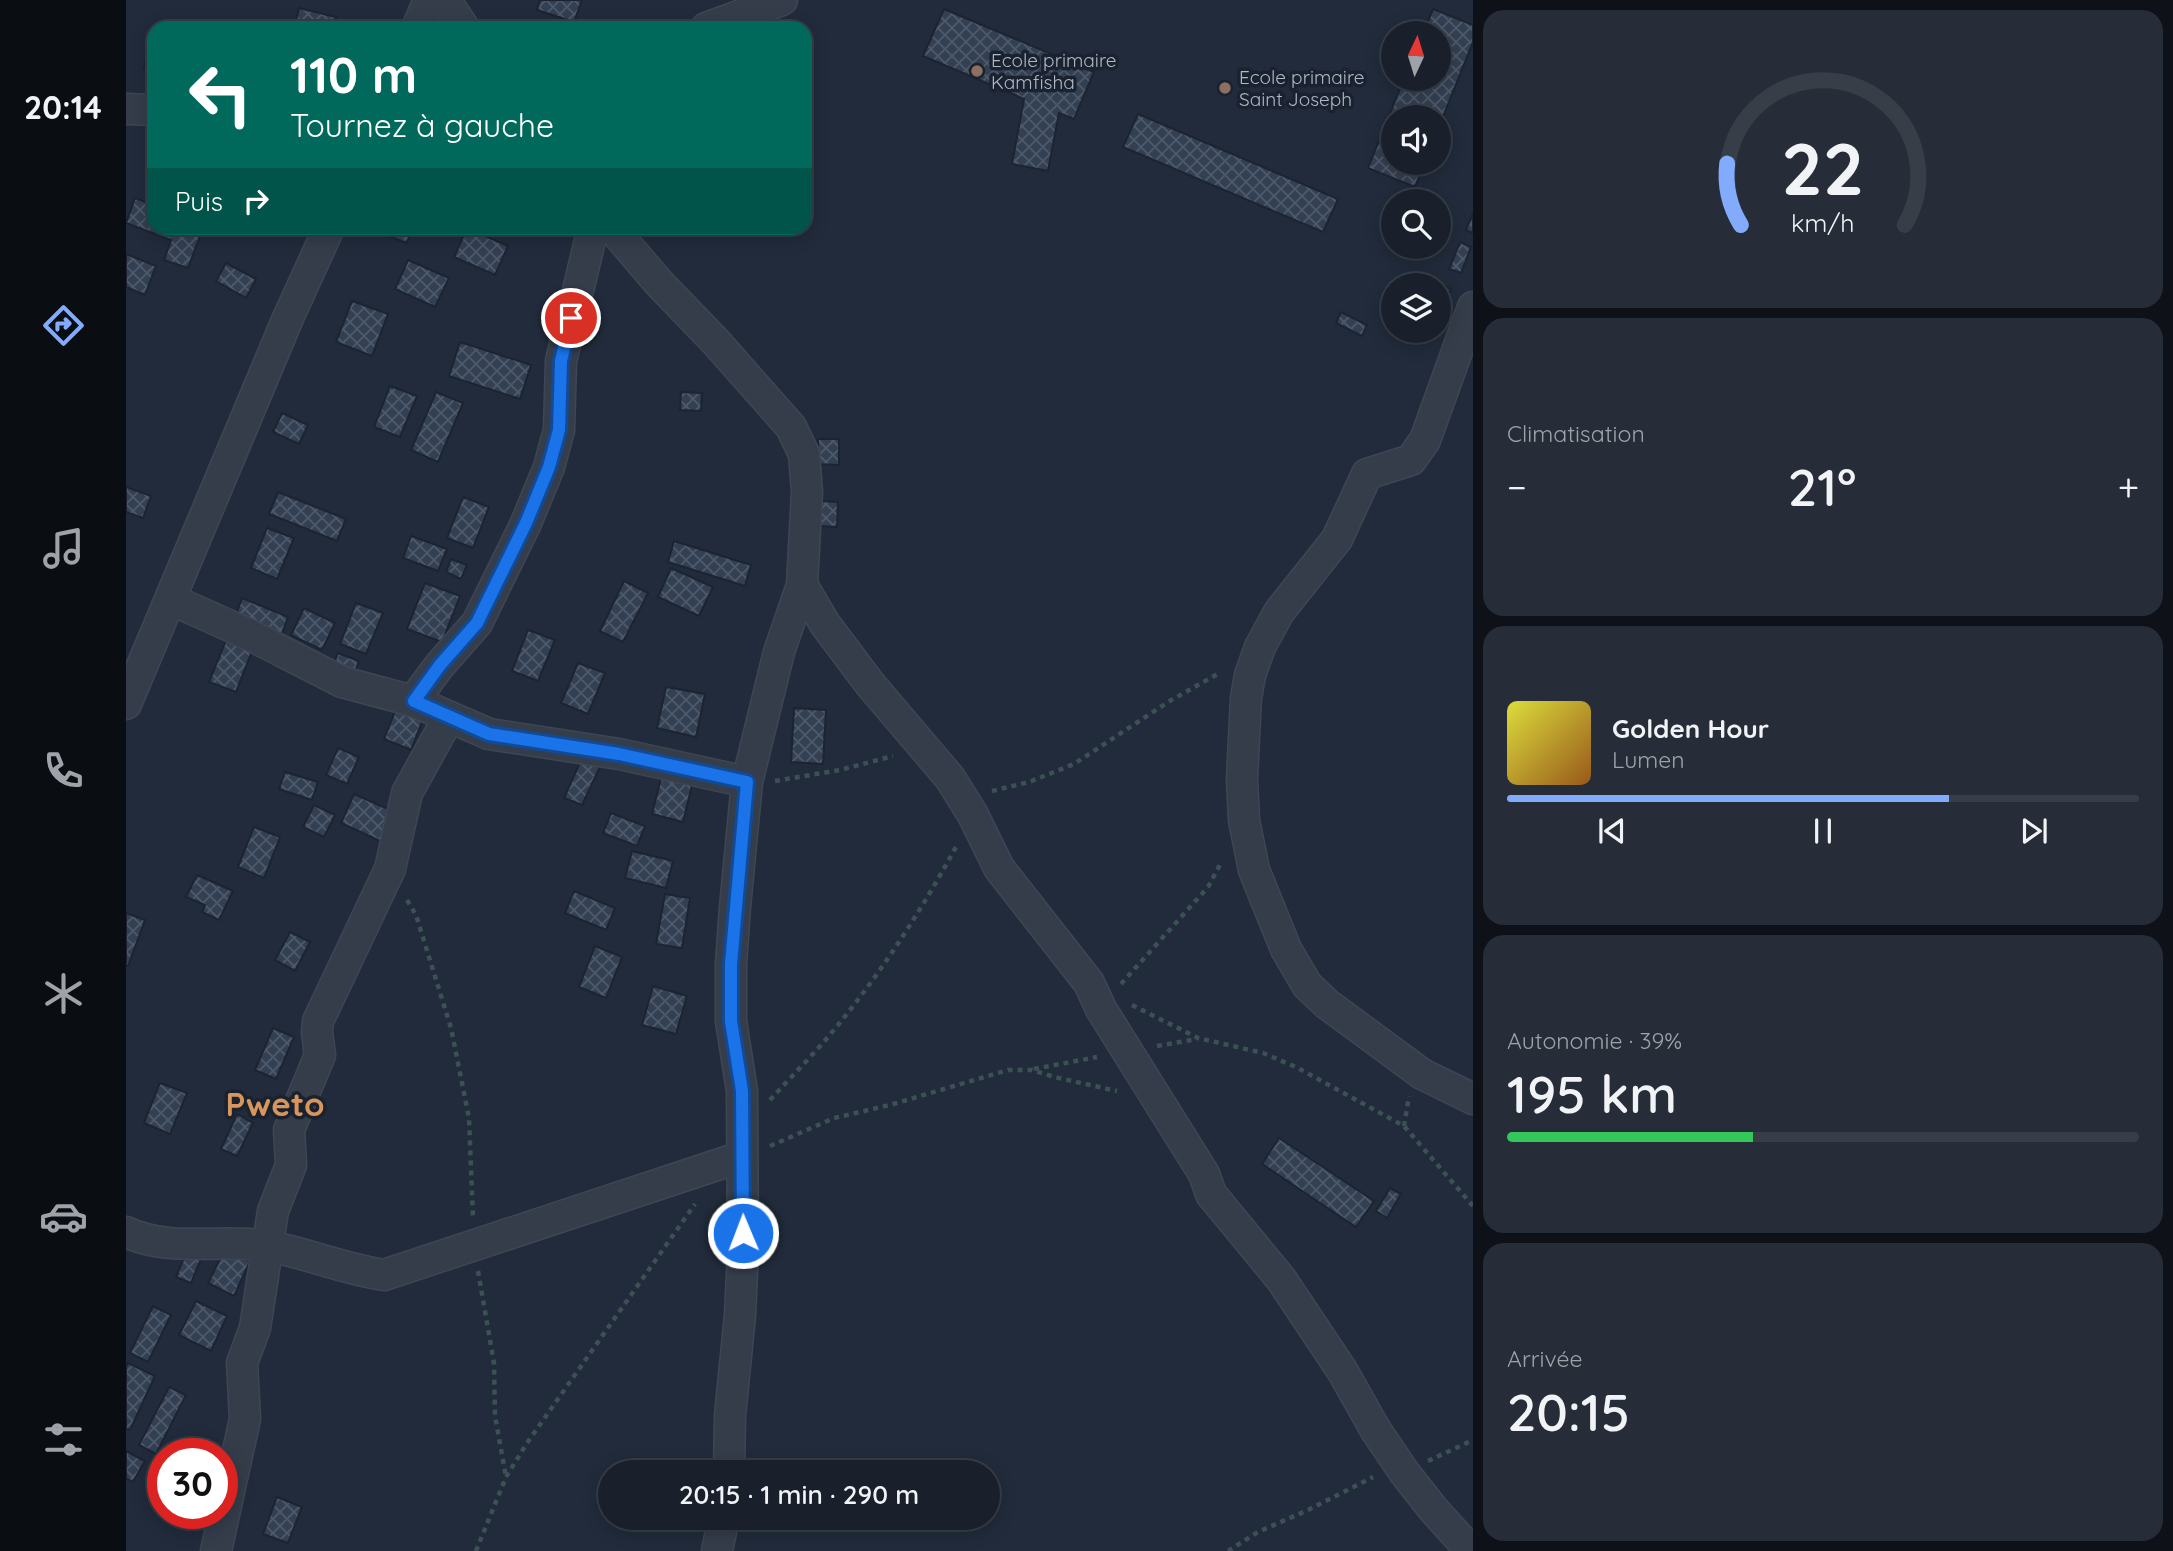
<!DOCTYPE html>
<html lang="fr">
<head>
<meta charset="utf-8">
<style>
	body { margin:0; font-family:Quicksand,sans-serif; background:#262d38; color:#f1f3f6; height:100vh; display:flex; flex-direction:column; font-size:26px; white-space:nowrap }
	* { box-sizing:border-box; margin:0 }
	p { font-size:23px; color:#9fa3a9 }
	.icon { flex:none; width:38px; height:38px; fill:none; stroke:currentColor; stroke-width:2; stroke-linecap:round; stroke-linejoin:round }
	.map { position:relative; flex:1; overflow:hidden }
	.side { display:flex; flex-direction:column; gap:10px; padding:10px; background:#0e1218; width:700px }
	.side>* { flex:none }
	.banner { position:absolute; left:21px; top:21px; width:665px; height:214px; border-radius:21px; box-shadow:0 4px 18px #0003,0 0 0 2px #373e48; background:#00695c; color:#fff; overflow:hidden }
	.needle { width:46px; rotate:4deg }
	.controls { position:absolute; left:1255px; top:21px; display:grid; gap:14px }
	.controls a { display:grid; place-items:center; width:70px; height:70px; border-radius:50%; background:#19202c; box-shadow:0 4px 18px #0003,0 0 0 2px #373e48; font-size:35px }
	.speed { position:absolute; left:21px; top:1438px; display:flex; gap:14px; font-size:35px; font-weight:700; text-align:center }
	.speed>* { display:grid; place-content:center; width:91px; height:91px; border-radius:50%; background:#19202c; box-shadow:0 4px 18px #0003,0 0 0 2px #373e48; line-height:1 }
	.speed .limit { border:10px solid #d22; background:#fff; color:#111 }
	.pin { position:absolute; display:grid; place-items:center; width:60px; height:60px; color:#fff; margin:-30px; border:4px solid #fff; border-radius:50%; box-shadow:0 2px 7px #0007 }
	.me { position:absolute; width:77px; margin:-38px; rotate:359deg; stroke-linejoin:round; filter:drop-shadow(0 0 5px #0008) }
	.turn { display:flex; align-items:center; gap:24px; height:147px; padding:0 28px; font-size:32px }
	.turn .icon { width:91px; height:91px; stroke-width:2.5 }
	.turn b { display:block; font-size:49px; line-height:60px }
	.then { display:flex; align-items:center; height:66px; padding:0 28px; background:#0003; gap:14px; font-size:26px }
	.big { font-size:52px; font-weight:600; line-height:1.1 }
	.side .tile { flex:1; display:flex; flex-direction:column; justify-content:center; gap:10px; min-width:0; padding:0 24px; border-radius:21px; background:#262d38 }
	.side .dial { align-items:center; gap:0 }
	.dial svg { height:182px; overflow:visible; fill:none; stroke:#373e48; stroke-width:7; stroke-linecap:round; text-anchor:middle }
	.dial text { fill:#f1f3f6; stroke:none }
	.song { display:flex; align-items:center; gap:21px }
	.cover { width:84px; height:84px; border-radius:10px; background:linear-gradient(135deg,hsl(60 70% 55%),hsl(30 70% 35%)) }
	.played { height:7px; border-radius:4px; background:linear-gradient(90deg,#82abfb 70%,#373e48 70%) }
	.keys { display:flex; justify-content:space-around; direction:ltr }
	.heat { display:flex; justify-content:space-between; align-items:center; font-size:38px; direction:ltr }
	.charge { height:10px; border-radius:5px; background:linear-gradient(90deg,#34c759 39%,#373e48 0) }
	.trip { position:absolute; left:472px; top:1460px; width:402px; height:70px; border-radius:35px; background:#19202c; box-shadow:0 4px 18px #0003,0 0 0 2px #373e48; font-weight:600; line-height:70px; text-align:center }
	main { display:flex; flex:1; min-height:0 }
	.menu { display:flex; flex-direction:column; width:126px; justify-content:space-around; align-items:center; background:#0a0d12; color:#9fa3a9 }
	.menu .icon { width:49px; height:49px }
	.menu .on { color:#82abfb }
	.menu b { font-size:32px; color:#f1f3f6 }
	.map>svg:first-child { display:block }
	.building { fill:url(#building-cross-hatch); stroke:#1c2432; stroke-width:2 }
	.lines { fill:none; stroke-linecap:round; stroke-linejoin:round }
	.street-casing { stroke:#3e4654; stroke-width:33 }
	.path { stroke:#3c5154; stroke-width:4.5; stroke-dasharray:5 5; stroke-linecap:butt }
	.street { stroke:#353d4b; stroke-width:30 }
	.route-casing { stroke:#114b97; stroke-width:18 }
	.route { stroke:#1a73e8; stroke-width:12 }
	.education-dot { fill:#8d6e63; stroke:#1a2230; stroke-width:2.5 }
	.labels { text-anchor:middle; stroke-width:7; stroke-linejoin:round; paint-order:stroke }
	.poi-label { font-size:19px; fill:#b0b8c7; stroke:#1a2230; text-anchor:start }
	.town-label { font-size:33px; font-weight:bold; fill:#d7965b; stroke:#1a2230 }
</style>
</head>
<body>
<main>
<nav class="menu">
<b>20:14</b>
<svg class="icon on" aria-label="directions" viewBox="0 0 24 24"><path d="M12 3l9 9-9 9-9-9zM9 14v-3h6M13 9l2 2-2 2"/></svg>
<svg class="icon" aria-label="music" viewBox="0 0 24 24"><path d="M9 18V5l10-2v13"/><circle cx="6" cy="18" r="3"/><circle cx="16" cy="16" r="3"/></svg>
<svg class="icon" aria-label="phone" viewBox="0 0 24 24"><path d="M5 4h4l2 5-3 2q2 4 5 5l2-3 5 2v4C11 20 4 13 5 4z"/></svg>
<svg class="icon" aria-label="climate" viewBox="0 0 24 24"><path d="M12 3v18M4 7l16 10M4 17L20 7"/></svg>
<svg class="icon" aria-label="car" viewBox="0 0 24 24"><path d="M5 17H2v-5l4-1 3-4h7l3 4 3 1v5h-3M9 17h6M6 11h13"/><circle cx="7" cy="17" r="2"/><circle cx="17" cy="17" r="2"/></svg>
<svg class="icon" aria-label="filters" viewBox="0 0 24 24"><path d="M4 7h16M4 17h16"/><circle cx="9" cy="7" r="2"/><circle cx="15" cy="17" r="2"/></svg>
</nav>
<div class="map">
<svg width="1347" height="1551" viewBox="0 0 1347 1551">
	<defs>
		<pattern id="building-cross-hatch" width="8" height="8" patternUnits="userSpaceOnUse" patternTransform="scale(1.75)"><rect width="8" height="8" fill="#333f52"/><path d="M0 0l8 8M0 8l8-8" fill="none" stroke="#4e5969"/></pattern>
	</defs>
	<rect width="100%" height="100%" fill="#212b3b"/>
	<!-- building -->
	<g class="building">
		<path d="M414 0H456L448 22 411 10Z"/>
		<path d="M173 8 210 17 207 28H168Z"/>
		<path d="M818 9 968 72 948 119 933 113 922 171 886 164 898 99 797 56Z"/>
		<path d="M1307 9 1347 25V42L1312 129V117H1267V163H1299L1289 187 1242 168 1278 79H1312V33H1297Z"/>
		<path d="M25 39 28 40V70L18 68Z"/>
		<path d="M1012 114 1212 199 1197 232 997 147Z"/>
		<path d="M679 154 686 155 682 186H679Z"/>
		<path d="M9 198 28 205V228H77L62 268 38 260 45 240 0 223Z"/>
		<path d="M1347 213V233L1340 230Z"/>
		<path d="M256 228H286L281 243 254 233Z"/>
		<path d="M341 228 382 246 369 275 328 257Z"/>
		<path d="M1334 242 1345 247 1335 273 1323 269Z"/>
		<path d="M0 254 30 266 19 295 0 287Z"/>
		<path d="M282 260 323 278 309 307 269 289Z"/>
		<path d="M100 263 130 279 120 298 90 281Z"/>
		<path d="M1313 284 1325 289 1314 315H1312Z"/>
		<path d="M226 301 262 314 246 356 210 342Z"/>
		<path d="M1215 312 1241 325 1236 336 1210 323Z"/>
		<path d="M334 342 405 365 394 399 323 376Z"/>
		<path d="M264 386 291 396 274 437 248 427Z"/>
		<path d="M310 392 337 403 312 462 285 450Z"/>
		<path d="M555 392 576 393 575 411 554 410Z"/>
		<path d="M156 413 182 425 173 444 147 432Z"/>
		<path d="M692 439H713V465L692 464Z"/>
		<path d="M0 487 25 496 17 518 0 512Z"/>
		<path d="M152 492 220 519 211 541 143 514Z"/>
		<path d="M337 497 363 507 347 548 321 538Z"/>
		<path d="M692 501 712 502 711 527 691 526Z"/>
		<path d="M141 528 168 538 151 579 125 568Z"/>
		<path d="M285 536 321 549 312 571 277 558Z"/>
		<path d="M548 541 625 565 619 586 542 562Z"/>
		<path d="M325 559 341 565 335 579 320 572Z"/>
		<path d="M545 568 587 587 573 616 532 597Z"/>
		<path d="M498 581 522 593 497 642 474 631Z"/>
		<path d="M299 583 334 596 316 642 281 629Z"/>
		<path d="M116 598 162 617 155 636 109 617Z"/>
		<path d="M230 603 257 613 240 654 214 644Z"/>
		<path d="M178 608 209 623 196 650 165 635Z"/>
		<path d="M402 630 429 640 412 681 386 671Z"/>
		<path d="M100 640 126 651 110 692 83 682Z"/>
		<path d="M212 653 233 661 227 677 206 668Z"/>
		<path d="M452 663 479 673 462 714 435 703Z"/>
		<path d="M540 687 579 694 570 737 531 728Z"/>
		<path d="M668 708 700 710 697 764 665 762Z"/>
		<path d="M270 709 297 719 285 750 258 739Z"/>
		<path d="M212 748 233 757 221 784 200 775Z"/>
		<path d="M456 758 474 767 456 805 438 798Z"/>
		<path d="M159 772 192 782 186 800 153 789Z"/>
		<path d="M536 774 567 781 557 822 526 814Z"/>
		<path d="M228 794 269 812 256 842 215 823Z"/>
		<path d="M188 805 209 815 198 837 177 827Z"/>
		<path d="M485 813 519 826 511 846 477 833Z"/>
		<path d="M128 827 154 837 138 878 112 867Z"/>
		<path d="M506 851 547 861 540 888 499 878Z"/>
		<path d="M71 875 107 891 93 920 76 912 79 905 60 897Z"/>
		<path d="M448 891 489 908 480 930 439 913Z"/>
		<path d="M539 894 564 898 556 948 530 944Z"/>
		<path d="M0 913 19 920 2 966 0 965Z"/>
		<path d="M164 932 184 942 169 971 149 960Z"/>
		<path d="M469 946 496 957 480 998 453 987Z"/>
		<path d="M527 986 561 996 550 1034 516 1025Z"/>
		<path d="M147 1028 168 1037 150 1079 129 1070Z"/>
		<path d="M34 1083 61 1093 44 1134 18 1123Z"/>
		<path d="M111 1114 127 1123 111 1156 95 1149Z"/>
		<path d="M1153 1138 1248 1201 1230 1227 1136 1164Z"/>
		<path d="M1264 1188 1275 1194 1261 1218 1250 1211Z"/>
		<path d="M99 1249 124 1261 108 1296 82 1283Z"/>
		<path d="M60 1253 75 1259 65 1283 50 1277Z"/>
		<path d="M70 1301 101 1316 85 1351 53 1335Z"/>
		<path d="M27 1306 45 1315 22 1362 4 1353Z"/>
		<path d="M2 1363 29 1376 4 1430 0 1429V1367Z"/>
		<path d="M43 1387 60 1395 30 1454 13 1445Z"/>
		<path d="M0 1451 19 1461 7 1482 0 1478Z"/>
		<path d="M151 1497 176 1507 162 1543 137 1534Z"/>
	</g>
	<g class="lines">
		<defs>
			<g id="street">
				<path d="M319 0 338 28"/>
				<path d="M291 28 303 0"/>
				<path d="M580 28 656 0"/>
				<path d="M0 109 28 110"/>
				<path d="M486 228 533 283 590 342 665 427 678 454 681 492 676 585 653 652 621 782 609 907 605 964V1021L616 1091 617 1252 614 1315 604 1416 603 1472"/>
				<path d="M1347 307 1299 440 1285 460 1241 474 1211 539 1153 612 1134 647 1124 675 1120 698 1116 779 1118 820 1128 870 1160 949 1181 985 1201 1004 1296 1074 1347 1099"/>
				<path d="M676 585 699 624 744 684 824 778 847 815 873 868 963 983 975 1009 1078 1174 1085 1194 1155 1279 1217 1372 1249 1429 1278 1472 1307 1509 1345 1551"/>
				<path d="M46 600 122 634 216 682 287 701 363 734 493 754 621 782"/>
				<path d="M287 701 314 665 351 623 400 523 423 467 433 430 435 361 467 228"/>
				<path d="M0 704 162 318 203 228"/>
				<path d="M0 1232C44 1253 97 1238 143 1246 182 1254 219 1269 258 1275L615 1157"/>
				<path d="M90 1551 119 1419 116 1363 129 1328 147 1211 165 1165 163 1130 194 1055 191 1032 192 1021 264 869 281 793 323 717"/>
				<path d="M591 1551 598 1517"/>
			</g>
		</defs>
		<!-- street casing -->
		<use href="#street" class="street-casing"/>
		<!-- path -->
		<g class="path">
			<path d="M649 781 714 770 767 756"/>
			<path d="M866 791 903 782 948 764 1042 702 1095 672"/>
			<path d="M281 900 290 915 325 1028 343 1118 347 1218"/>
			<path d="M995 984 1082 887 1096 861"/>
			<path d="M1006 1005 1072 1038 1137 1053 1170 1067 1278 1126 1347 1206"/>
			<path d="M1031 1046 1071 1039"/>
			<path d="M908 1069 971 1057"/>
			<path d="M644 1100C663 1079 684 1058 702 1037 752 978 794 913 831 845"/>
			<path d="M1278 1126 1283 1096"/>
			<path d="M644 1146 708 1118 764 1105 882 1070H906L928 1077 991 1091"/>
			<path d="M352 1271 368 1363 369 1416 380 1477"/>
			<path d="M1302 1461 1347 1440"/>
			<path d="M350 1551 380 1477 401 1443 569 1204"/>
			<path d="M1102 1551 1132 1532 1182 1510 1247 1477"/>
		</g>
		<!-- street -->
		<use href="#street" class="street"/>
	</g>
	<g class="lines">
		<defs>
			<path id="route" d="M445 318 435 361 433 430 423 467 400 523 351 623 314 665 288 701 363 734 493 754 621 782 605 964V1021L616 1091 617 1233"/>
		</defs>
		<!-- route casing -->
		<use href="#route" class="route-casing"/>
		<!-- route -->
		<use href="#route" class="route"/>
	</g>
	<!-- markers -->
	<g class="education-dot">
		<circle cx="851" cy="71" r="7"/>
		<circle cx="1099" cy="88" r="7"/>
	</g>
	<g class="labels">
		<!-- poi labels -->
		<g class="poi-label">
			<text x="865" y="67">Ecole primaire<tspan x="865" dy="22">Kamfisha</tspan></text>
			<text x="1113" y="84">Ecole primaire<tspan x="1113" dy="22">Saint Joseph</tspan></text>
		</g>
		<!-- town labels -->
		<g class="town-label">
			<text x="149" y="1116">Pweto</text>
		</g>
	</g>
</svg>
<div class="controls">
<a><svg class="needle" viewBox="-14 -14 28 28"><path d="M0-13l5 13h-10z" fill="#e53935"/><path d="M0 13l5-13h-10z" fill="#9fa3a9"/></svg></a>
<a><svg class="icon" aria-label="sound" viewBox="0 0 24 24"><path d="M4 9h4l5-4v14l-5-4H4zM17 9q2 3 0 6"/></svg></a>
<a><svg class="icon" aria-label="search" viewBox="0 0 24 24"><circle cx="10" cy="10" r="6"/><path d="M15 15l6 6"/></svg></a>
<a><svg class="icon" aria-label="layers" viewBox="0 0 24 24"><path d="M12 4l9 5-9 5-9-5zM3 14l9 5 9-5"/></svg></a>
</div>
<div class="speed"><div class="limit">30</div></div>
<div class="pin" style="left:445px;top:318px;background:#d93025"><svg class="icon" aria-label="arrive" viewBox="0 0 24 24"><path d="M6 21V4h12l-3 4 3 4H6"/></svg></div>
<svg class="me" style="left:617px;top:1233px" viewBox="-20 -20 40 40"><circle r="17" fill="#1a73e8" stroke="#fff" stroke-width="3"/><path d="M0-11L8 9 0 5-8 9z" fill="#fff"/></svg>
<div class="trip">20:15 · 1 min · 290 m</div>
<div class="banner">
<div class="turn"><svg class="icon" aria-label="left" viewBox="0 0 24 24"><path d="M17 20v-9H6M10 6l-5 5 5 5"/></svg><div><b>110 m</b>Tournez à gauche</div></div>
<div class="then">Puis<svg class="icon" aria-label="right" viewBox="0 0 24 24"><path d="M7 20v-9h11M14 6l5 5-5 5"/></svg></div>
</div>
</div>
<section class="side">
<div class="tile dial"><svg viewBox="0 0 100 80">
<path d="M14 69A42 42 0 1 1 86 69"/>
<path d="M14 69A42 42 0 0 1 8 42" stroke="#82abfb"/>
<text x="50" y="56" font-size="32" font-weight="700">22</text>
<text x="50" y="72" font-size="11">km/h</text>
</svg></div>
<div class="tile"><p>Climatisation</p>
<div class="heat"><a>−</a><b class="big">21°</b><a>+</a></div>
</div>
<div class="tile">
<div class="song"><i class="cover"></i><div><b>Golden Hour</b><p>Lumen</p></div></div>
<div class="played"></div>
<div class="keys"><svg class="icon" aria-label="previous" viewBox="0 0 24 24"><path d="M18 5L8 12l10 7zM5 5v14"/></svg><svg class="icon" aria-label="pause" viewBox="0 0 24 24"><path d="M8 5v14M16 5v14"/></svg><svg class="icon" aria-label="next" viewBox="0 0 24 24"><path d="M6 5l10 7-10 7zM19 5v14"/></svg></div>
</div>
<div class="tile"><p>Autonomie · 39%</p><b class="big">195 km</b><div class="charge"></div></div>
<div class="tile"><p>Arrivée</p><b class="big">20:15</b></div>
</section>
</main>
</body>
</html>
